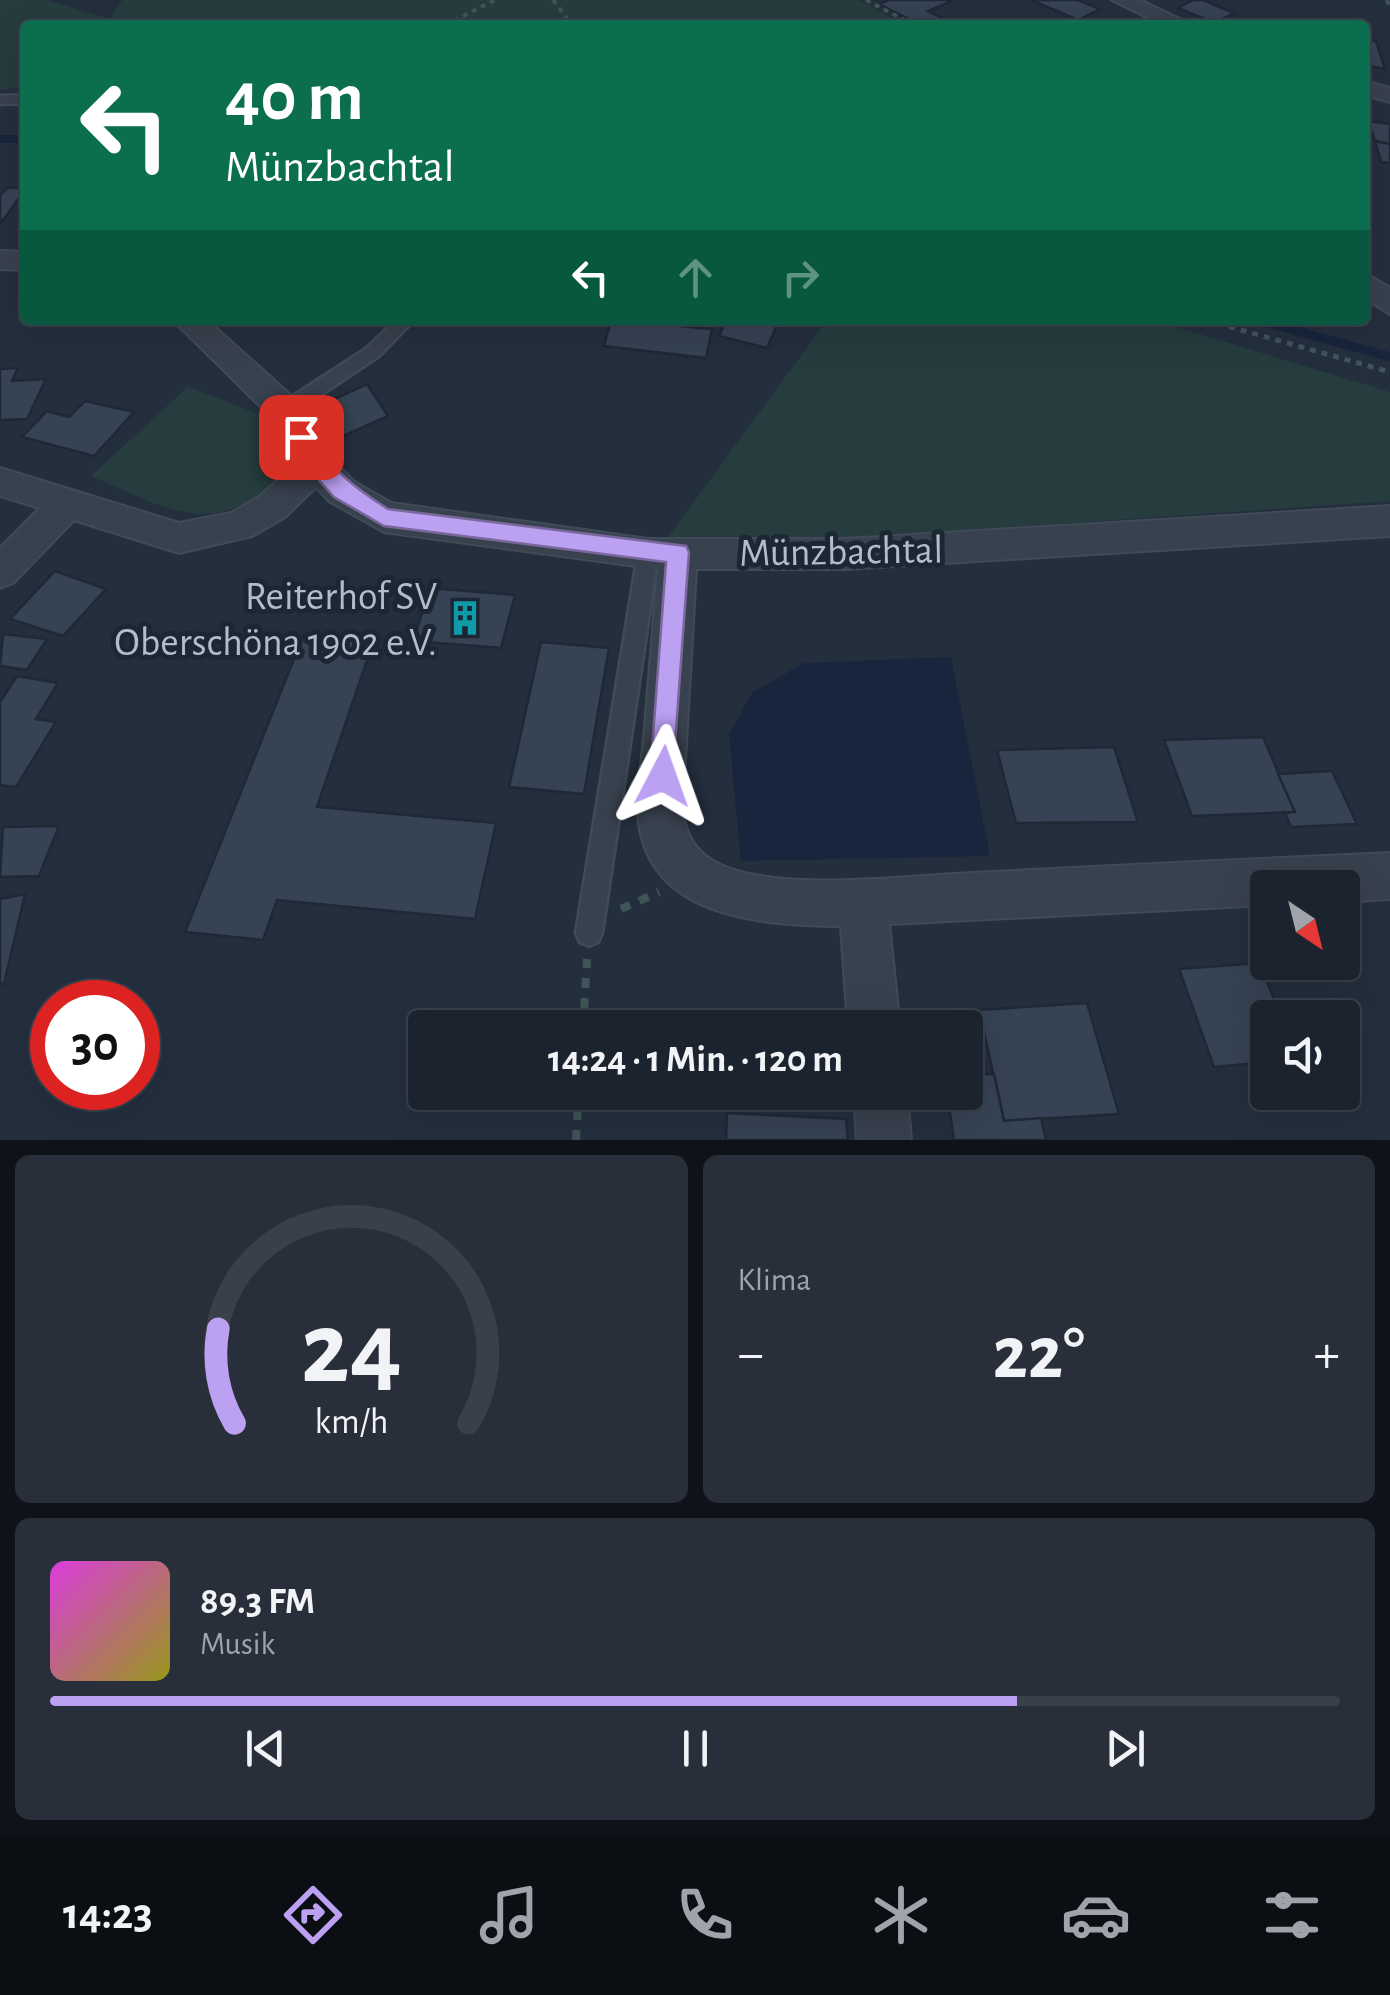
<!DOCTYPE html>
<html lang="de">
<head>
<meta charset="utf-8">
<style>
	body { margin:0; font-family:"Alegreya Sans",sans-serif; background:#282f3a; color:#f1f3f6; height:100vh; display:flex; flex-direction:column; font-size:38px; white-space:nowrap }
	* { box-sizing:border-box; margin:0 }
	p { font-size:32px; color:#a0a4aa }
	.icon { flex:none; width:55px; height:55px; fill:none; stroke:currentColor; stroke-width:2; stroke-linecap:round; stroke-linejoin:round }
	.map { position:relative; height:1140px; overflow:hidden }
	.sheet { display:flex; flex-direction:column; gap:15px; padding:15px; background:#0f1319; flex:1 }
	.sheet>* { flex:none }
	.banner { position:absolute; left:20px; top:20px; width:1350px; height:305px; border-radius:10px; box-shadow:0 10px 40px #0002,0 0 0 2px #39404a; background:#0b6e4f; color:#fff; overflow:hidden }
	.needle { width:65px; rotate:145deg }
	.buttons { position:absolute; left:1250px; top:870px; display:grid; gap:20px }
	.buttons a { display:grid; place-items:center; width:110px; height:110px; border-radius:10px; background:#1b232e; box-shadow:0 10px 40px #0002,0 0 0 2px #39404a; font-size:50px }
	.speed { position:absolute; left:30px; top:980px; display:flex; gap:20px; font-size:50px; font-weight:700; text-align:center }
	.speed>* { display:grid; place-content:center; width:130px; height:130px; border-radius:50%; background:#1b232e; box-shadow:0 10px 40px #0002,0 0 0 2px #39404a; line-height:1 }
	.speed .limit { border:15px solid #d22; background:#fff; color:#111 }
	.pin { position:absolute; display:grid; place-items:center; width:85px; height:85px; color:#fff; margin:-42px; border-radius:20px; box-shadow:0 5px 15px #0006 }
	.me { position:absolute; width:110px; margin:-55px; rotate:4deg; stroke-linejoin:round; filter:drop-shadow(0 0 8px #0008) }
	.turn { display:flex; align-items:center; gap:35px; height:210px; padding:0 40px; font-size:45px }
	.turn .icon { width:130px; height:130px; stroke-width:2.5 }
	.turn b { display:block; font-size:70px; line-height:85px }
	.lanes { display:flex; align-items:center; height:95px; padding:0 40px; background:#0003; justify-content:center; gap:50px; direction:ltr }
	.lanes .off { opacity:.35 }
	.big { font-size:75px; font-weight:700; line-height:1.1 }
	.sheet .widget { flex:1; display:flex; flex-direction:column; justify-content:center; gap:15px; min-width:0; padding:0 35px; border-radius:15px; background:#282f3a }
	.sheet .dial { align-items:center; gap:0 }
	.dial svg { height:260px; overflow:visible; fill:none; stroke:#39404a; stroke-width:7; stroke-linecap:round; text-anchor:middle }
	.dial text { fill:#f1f3f6; stroke:none }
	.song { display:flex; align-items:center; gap:30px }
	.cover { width:120px; height:120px; border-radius:15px; background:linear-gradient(135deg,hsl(300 70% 55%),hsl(60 70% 35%)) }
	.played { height:10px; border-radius:5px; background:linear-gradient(90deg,#bca0f2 75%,#39404a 75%) }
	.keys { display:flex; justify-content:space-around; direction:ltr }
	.heat { display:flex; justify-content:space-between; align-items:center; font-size:55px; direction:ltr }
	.sheet .tiles { flex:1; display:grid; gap:15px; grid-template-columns:1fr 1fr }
	.widget:last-child { grid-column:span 2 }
	.trip { position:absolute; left:408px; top:1010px; width:575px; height:100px; border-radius:10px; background:#1b232e; box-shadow:0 10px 40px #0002,0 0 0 2px #39404a; font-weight:700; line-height:100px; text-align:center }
	.dock { display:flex; height:160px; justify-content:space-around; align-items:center; background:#0b0e12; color:#a0a4aa }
	.dock .icon { width:70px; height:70px }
	.dock .on { color:#bca0f2 }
	.dock b { font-size:45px; color:#f1f3f6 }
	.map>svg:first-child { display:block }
	.green { fill:#263c3f }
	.water { fill:#17263c }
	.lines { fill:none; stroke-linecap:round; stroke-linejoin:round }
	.stream-far1 { stroke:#17263c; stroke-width:8 }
	.stream { stroke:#17263c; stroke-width:9 }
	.building { fill:#364354; stroke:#1f2835; stroke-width:2.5 }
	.service-casing { stroke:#414a57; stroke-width:5 }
	.minor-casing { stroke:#414a57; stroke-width:4 }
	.path-far2 { stroke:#3f5557; stroke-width:4; stroke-dasharray:5 5; stroke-linecap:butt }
	.path-far1 { stroke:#3f5557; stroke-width:5; stroke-dasharray:6 6; stroke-linecap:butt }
	.path { stroke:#3f5557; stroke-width:8; stroke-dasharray:10 10; stroke-linecap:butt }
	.service { fill:#38414e; fill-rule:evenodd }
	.minor { fill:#38414e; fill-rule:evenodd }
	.route { fill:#bca0f2; stroke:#7a689d; stroke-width:2.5 }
	.labels { text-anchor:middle; stroke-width:10; stroke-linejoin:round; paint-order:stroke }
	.street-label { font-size:40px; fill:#b4bcc9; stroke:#1d2633 }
	.poi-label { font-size:40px; fill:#b4bcc9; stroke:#1d2633; text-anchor:end }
</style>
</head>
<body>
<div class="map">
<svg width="1390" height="1140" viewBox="0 0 1390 1140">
	<rect width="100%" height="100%" fill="#242f3e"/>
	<!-- green -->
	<g class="green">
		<path d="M0 0H47L110 19 122 0H858L906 25H25V86L0 90Z"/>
		<path d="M827 320H1154L1390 392V501L811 541 666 540Z"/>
		<path d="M188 387 259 414 291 468C216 543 175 512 91 476Z"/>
	</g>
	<!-- water -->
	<path class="water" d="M951 657 990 856 741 861 729 735 752 693 804 663Z"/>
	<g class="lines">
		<!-- stream-far1 -->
		<path class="stream-far1" d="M0 139H25"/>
		<!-- stream -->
		<path class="stream" d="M1258 320 1390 357"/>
	</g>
	<!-- building -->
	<g class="building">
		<path d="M889 0H954L928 11 956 25H921L879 4Z"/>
		<path d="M1031 0H1078L1100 9 1078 20Z"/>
		<path d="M1193 0H1203L1234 13 1214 23 1178 8Z"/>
		<path d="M1365 39 1376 41 1385 69 1365 65Z"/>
		<path d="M1368 121 1390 124V144L1375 141Z"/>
		<path d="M1375 141 1390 144V163L1381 162Z"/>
		<path d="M25 187V190L0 224V196L7 188Z"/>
		<path d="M611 320 712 329 706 358 604 346Z"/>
		<path d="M726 320H779L767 348 719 336Z"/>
		<path d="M18 368 12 381 46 379 27 419 0 420V369Z"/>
		<path d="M367 384 388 416 339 438 319 406Z"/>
		<path d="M85 401 134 412 94 456 22 437 47 411 69 417Z"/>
		<path d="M55 571 106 589 63 636 10 619Z"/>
		<path d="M430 588 515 595 501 648 413 641Z"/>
		<path d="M3 634 47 639 27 670 0 666Z"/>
		<path d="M304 634 374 640 317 807 496 823 475 919 277 900 263 940 185 932Z"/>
		<path d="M541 642 609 648 584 794 509 787Z"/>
		<path d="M17 676 58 683 36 719 56 722 16 787 0 785V702Z"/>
		<path d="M1263 737 1295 812 1192 816 1164 740Z"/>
		<path d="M1114 747 1138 822 1016 823 997 750Z"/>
		<path d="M1332 771 1357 824 1291 827 1285 813 1295 812 1278 774Z"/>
		<path d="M59 826 39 876 0 877 3 827Z"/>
		<path d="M25 894 4 984H0V899Z"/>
		<path d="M1259 963 1282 1018H1268V1062L1214 1067 1179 969Z"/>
		<path d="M1087 1003 1119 1114 1004 1121 979 1010Z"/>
		<path d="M994 1074 1004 1121 1041 1118 1046 1140H954L947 1092H965V1075Z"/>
		<path d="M727 1113 846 1119 848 1140H726Z"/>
	</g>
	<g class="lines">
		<defs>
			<g id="service">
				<path d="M25 95V103L0 104V96Z"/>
				<path d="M396 320H414L379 356 291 415H279L276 410 279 405 367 348Z"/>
				<path d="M648 546 655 548 658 554 602 933 598 942 589 946 580 942 576 933 638 554 641 548Z"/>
			</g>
			<g id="minor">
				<path d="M1112 0H1140L1192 25H1163Z"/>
				<path d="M1365 81 1390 88V102L1365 95Z"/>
				<path d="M0 251 25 252V270L0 269Z"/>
				<path d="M1365 273 1390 288V314L1365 298Z"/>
				<path d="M173 320H207L297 401 329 456 353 481 391 503 648 539H846L1390 506V536L846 569H696L682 813C688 838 696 854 721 865 780 892 905 876 971 873 1111 866 1250 859 1390 853V899L1342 902V888H1268V905L889 924 900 1028H848L841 926C760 925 645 918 638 814 636 789 642 762 644 737 649 681 653 625 658 569L384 532 329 501 316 487 285 517 252 536 179 553 74 520 13 583 0 588V548L40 508 0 496V468L179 523 231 513 259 497 298 462 273 419Z"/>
				<path d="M854 1092H907L911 1140H857Z"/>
			</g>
		</defs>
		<!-- service casing -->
		<use href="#service" class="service-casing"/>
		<!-- minor casing -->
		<use href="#minor" class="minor-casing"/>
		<!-- path-far2 -->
		<g class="path-far2">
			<path d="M553 0 572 25"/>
			<path d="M866 0 914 25"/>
			<path d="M1387 0 1390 8"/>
			<path d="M445 25 495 0"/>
		</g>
		<!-- path-far1 -->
		<path class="path-far1" d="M1206 320 1390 372"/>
		<!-- path -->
		<g class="path">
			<path d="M621 909 659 892"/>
			<path d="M583 1028 587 959"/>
			<path d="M576 1140 579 1092"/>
		</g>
		<!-- service -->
		<use href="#service" class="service"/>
		<!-- minor -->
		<use href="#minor" class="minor"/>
	</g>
	<!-- route -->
	<path class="route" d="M301 429 308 432C330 468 353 487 388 509L686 546 689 552 672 785 663 789 653 785 650 776 666 562 384 526 334 497 310 470 291 437Z"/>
	<!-- icons -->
	<defs>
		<symbol id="building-bare" viewBox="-9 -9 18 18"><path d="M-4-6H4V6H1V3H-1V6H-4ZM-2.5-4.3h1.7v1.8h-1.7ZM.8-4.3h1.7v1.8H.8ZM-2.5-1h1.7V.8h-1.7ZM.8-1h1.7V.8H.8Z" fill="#0f9aa8" stroke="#1d2633" stroke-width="2.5" paint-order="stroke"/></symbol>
	</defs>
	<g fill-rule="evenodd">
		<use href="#building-bare" x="440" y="593" width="50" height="50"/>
	</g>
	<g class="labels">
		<!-- street labels -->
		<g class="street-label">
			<text transform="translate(841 550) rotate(-1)" y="14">Münzbachtal</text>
		</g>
		<!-- poi labels -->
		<g class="poi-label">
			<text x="437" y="609">Reiterhof SV<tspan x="437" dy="46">Oberschöna 1902 e.V.</tspan></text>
		</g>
	</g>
</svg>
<div class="buttons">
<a><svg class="needle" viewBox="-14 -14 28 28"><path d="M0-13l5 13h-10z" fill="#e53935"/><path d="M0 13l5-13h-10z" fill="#a0a4aa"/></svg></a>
<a><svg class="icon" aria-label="sound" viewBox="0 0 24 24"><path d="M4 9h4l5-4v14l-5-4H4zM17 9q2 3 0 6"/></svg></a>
</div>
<div class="speed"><div class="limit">30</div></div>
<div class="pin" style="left:301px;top:437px;background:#d93025"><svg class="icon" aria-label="arrive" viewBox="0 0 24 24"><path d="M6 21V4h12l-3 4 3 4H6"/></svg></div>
<svg class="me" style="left:663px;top:776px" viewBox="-20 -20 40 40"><path d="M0-17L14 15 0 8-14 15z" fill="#bca0f2" stroke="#fff" stroke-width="4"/></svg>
<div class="trip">14:24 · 1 Min. · 120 m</div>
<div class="banner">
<div class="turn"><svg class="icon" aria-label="left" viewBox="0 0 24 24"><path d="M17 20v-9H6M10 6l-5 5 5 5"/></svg><div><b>40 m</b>Münzbachtal</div></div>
<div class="lanes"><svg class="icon" aria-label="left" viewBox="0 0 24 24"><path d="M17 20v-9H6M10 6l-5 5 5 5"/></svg><svg class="icon off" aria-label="ahead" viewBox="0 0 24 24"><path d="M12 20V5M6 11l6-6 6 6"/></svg><svg class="icon off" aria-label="right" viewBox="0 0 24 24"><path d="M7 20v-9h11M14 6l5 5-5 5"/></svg></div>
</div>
</div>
<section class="sheet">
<div class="tiles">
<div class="widget dial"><svg viewBox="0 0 100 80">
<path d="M14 69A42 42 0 1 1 86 69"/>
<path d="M14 69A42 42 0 0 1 9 40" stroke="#bca0f2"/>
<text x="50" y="56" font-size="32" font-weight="700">24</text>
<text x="50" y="72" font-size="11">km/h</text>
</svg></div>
<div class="widget"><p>Klima</p>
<div class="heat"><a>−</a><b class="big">22°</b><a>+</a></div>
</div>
<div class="widget">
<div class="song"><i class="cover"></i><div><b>89.3 FM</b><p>Musik</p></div></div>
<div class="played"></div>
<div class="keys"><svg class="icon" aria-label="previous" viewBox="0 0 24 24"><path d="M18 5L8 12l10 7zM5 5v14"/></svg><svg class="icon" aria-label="pause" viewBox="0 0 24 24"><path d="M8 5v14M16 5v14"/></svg><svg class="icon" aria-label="next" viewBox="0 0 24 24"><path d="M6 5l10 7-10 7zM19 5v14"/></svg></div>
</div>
</div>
</section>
<nav class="dock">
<b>14:23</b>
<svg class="icon on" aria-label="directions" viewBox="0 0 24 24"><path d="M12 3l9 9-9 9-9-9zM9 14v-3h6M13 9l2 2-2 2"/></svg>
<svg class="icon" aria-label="music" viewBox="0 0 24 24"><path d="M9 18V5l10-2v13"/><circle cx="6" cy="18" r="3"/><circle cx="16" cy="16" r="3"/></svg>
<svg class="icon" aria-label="phone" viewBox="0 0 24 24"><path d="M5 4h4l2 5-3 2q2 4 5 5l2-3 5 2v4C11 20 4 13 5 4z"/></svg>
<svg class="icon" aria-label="climate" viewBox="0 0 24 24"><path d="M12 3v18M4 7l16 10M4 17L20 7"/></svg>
<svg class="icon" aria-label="car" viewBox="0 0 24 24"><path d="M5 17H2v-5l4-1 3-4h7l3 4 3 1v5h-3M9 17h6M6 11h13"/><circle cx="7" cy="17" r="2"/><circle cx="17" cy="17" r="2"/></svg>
<svg class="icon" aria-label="filters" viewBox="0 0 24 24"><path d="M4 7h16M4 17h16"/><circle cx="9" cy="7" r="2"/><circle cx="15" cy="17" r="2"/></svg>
</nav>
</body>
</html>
